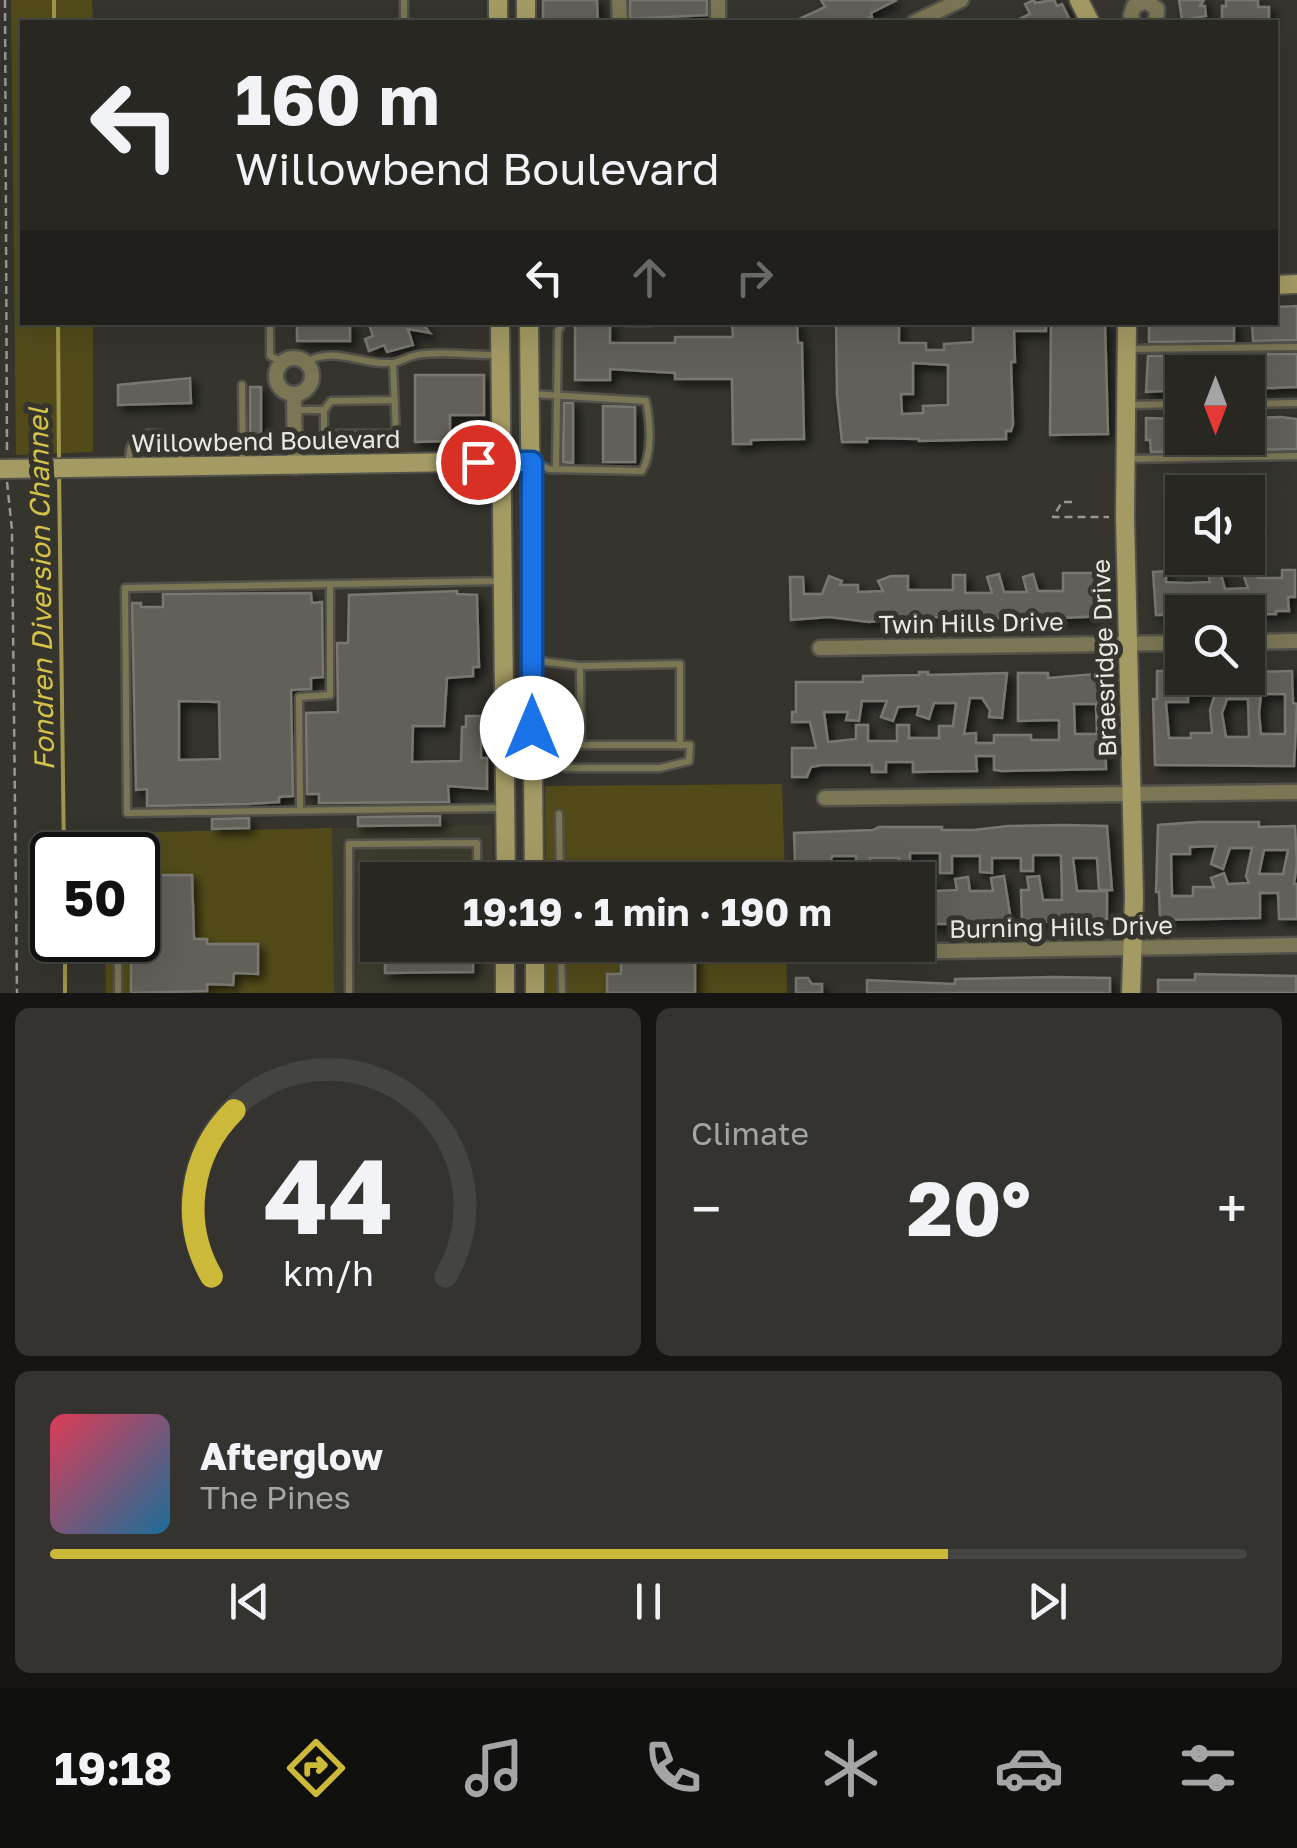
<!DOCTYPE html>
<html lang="en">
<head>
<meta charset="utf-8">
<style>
	body { margin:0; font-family:"Golos Text",sans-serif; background:#34332f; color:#f1f3f6; height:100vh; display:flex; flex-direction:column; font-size:38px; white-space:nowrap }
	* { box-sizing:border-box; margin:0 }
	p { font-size:32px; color:#a5a5a5 }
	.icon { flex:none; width:55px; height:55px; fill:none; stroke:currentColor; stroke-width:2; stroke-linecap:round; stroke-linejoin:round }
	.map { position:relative; height:993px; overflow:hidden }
	.details { display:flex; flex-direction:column; gap:15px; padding:15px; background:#161513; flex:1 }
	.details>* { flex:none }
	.hud { position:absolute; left:20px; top:20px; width:1258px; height:305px; border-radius:0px; box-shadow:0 10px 40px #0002,0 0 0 2px #444440; background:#282722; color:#f1f3f6; overflow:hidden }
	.needle { width:65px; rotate:180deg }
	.buttons { position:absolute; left:1165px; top:355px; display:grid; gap:20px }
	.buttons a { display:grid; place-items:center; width:100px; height:100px; border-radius:0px; background:#282722; box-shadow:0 10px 40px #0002,0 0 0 2px #444440; font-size:50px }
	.speed { position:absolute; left:30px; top:832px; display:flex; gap:20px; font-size:50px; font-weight:700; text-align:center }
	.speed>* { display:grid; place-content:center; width:130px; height:130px; border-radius:50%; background:#282722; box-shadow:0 10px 40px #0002,0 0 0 2px #444440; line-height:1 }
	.speed .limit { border:5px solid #111; border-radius:15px; background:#fff; color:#111 }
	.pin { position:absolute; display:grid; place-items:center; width:85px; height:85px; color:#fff; margin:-42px; border:5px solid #fff; border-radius:50%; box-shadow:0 2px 10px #0007 }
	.me { position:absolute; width:110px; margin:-55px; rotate:0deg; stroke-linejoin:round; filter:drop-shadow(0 0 8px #0008) }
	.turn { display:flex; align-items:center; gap:35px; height:210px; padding:0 50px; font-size:45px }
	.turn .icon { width:130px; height:130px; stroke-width:2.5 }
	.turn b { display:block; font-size:70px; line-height:85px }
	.lanes { display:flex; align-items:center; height:95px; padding:0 50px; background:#0003; justify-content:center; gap:50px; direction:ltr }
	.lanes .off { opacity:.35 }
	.big { font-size:75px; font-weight:700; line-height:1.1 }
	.details .tile { flex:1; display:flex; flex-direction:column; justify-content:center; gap:15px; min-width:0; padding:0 35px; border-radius:15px; background:#34332f }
	.details .dial { align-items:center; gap:0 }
	.dial svg { height:260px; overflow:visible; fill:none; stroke:#444440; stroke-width:7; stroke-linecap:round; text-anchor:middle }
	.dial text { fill:#f1f3f6; stroke:none }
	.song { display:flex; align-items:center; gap:30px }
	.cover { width:120px; height:120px; border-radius:15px; background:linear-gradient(135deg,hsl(350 70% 55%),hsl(200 70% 35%)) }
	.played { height:10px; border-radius:5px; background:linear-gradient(90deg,#ccb939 75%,#444440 75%) }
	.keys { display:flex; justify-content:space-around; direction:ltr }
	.heat { display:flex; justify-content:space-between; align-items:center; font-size:55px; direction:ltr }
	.details .tiles { flex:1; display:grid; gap:15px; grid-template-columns:1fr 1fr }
	.tile:last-child { grid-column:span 2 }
	.trip { position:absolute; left:360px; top:862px; width:575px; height:100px; border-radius:0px; background:#282722; box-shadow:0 10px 40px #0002,0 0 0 2px #444440; font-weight:700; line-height:100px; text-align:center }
	.menu { display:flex; height:160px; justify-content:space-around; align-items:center; background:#10100e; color:#a5a5a5 }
	.menu .icon { width:70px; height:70px }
	.menu .active { color:#ccb939 }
	.menu b { font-size:45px; color:#f1f3f6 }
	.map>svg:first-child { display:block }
	.built { fill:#3c3b2d }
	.green { fill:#524b19 }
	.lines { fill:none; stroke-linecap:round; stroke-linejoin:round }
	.stream { stroke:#a0964e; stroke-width:4 }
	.building { fill:#626159; stroke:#797870; stroke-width:2.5; fill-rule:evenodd; filter:url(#shadow) }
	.lane-casing { stroke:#52514a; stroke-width:11 }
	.street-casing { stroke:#52514a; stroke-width:19 }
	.secondary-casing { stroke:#52514a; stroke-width:22 }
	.path { stroke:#989792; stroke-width:2.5; stroke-dasharray:8 5; stroke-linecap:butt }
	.lane { stroke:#7b7654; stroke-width:6 }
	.street { stroke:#7b7654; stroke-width:14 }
	.secondary { stroke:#a49b64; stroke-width:18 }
	.route-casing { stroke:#114b97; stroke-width:25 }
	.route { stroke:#1a73e8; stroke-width:18 }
	.labels { text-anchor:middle; stroke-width:10; stroke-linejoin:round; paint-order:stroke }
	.street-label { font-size:25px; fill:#eae9e5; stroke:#35342d }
	.water-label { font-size:28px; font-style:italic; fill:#d5c348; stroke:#35342d }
</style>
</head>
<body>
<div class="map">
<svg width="1297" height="993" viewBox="0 0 1297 993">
	<defs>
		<filter id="shadow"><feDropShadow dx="5" dy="5" stdDeviation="5" flood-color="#0009"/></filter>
	</defs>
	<rect width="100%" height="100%" fill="#35342d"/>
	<!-- built -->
	<path class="built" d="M492 825 493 880H378V945H494V993H334L332 828Z"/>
	<!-- green -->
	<g class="green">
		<path d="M11 0H92L93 22H22V322L93 323V452L16 455Z"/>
		<path d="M782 784 785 880H546L545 786Z"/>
		<path d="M332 828 334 993H106L105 940H138V855H103V833Z"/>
		<path d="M546 945H786L787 993H546Z"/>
	</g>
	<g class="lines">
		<!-- stream -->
		<g class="stream">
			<path d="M54 0V22"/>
			<path d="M58 322 59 463"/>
			<path d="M59 472 64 855"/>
			<path d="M65 940V993"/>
		</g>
	</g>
	<!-- building -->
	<g class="building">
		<path d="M543 0H597L598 22H543Z"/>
		<path d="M630 0H707V15L630 19Z"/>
		<path d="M821 0H897L871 13 872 17 861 22H793L825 7Z"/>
		<path d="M1034 0 1035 3 1054 0 1057 6 1062 4 1071 22H1013L1030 14 1025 4Z"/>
		<path d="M1179 0H1204L1200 6H1205L1206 16 1182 20Z"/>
		<path d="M1226 0H1258V7H1269V21H1222V6H1226Z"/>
		<path d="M1297 306V340L1253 341 1252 322H1275V307Z"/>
		<rect x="297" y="322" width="53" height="19"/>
		<path d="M368 322H421L430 333 408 329 413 345 387 352 384 345 369 351 365 339 373 336Z"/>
		<path d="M575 322H610V343H675V337H733L732 322H797L798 343H802L804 439 751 440V444H733L732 379H675V373L610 369V380H575Z"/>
		<path d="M836 322H899V343H926V350H944V344L973 342V322H1046V331H1014L1015 362H1011L1013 424 1011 431H1006V439L919 441V439L867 438V442H842L837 395ZM913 363 948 365V405L923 406V413L902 414 901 394H913Z"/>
		<path d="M1051 322H1105L1108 434 1050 435Z"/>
		<path d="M1149 322H1234V341L1149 342Z"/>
		<path d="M1250 354H1297V387L1248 389Z"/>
		<path d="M1234 355V372H1182V390L1146 392 1148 356Z"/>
		<path d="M415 375H484V415H450V441L415 442Z"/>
		<path d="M190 378 191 403 118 405V385Z"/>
		<rect x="250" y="387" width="11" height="54"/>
		<path d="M564 403H573V463L563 462Z"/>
		<path d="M603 406 635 407V462H603Z"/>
		<path d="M1281 417 1297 419V449L1151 452 1150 440H1146V418L1182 419V438H1248V418Z"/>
		<path d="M1255 570 1258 578H1282V570H1295V597H1288L1289 611H1276V614L1156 615 1153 572 1166 571V582L1186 583 1210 582 1208 574 1220 571 1225 589 1248 588 1243 574Z"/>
		<path d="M1063 573H1107L1105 616 1040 619 912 617 869 622 829 617 791 620 790 577H803L804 594H822L829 576 842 581 840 585H858V592L883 591 878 581 891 576H908V590H953V575H965V593H992L987 577 999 574 1004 592H1027L1023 577 1033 574 1038 591H1063Z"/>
		<path d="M457 591V594L477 595 479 667H473V676L447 678 444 726H413L412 762 461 761 462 727H466V716H481V758H487V789L448 786 449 802 319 803V794H307L306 713 338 712 337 643H348L349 595Z"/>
		<path d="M311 593 312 603 322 602 323 677 311 678V689L291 690 293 796 279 797V802L248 804 147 806V789L136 790 132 603H141V607H163V594ZM179 701 219 702 220 759 179 760Z"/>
		<path d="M1157 671H1182V678H1248V672L1292 671 1293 703 1297 704 1294 766 1155 765 1153 699H1157ZM1215 694 1210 710 1212 733H1191V738H1169L1166 702H1188V695ZM1261 694H1285V734H1261L1259 713ZM1227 699H1248L1249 737H1226L1222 713Z"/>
		<path d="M919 672H928V675L1007 673 1002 718 989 717 990 710 982 698H970L964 734 976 733V743H994V735H1031V740H1059V720L1018 721V673H1048V678L1107 673 1110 718 1109 735H1105L1106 769 1001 771 994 770V756H976L977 771 913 772V762H886V772H872V765H822L811 767 807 777H792V748H816L810 722H792V712H796V682H863V676L919 675ZM862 701H887L881 717 893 721 898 707 919 706 917 715 929 719 934 703H956L953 726H939V738H909V725H897V741H868V725H856V739L828 742 824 712H848L846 720 859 721ZM1074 704H1096L1097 734H1075Z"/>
		<path d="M440 816V825L358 826V817Z"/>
		<path d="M249 818V828L212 829V819Z"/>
		<path d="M1198 822H1259V827L1295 826 1297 864 1294 884H1297V919H1279L1278 893H1260V918L1160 920 1159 892H1156L1158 825ZM1216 846 1211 864 1223 869 1230 848H1252L1246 876 1249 883 1228 884 1224 873 1211 878 1214 887H1193V896H1172L1171 854H1190V847ZM1264 850H1288L1283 874H1259Z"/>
		<path d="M1065 825 1107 826 1112 890H1099L1097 858H1073L1077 891H1107V919L1022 923 1021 890H1029L1027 877 1039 876 1043 900H1062L1061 855H1033V871H1021V858H992V873L980 872V856H952V873H940V853H910V873H899V858H870V880H857L856 856H832L826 880H813L817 861 795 862 794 833 873 830 879 827H942V830H974L1008 826Z"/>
		<path d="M138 875H192L194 939H207V944H258V974L234 973 233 985 207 984V991L131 993V940H138Z"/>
		<path d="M1004 876 1011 920 997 923 966 921 954 924H918V901H926L923 882 932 879 936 891 957 890 955 879 968 877 970 891H993L991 878Z"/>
		<path d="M385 945H473V972L385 973Z"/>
		<path d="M671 945H695V993H607V974H621V949L671 948Z"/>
		<path d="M1195 974 1296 976V993H1158V980H1195Z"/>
		<path d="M1054 977 1110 978V993H867V980L955 984V979Z"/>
		<path d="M796 978H808L812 984H822V993H796Z"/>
	</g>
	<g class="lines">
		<defs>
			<g id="lane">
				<path d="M404 0V22"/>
				<path d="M270 322V356L283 362"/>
				<path d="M627 322H652"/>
				<path d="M1129 349 1297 347"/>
				<path d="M306 362C334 346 361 365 390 363 399 363 405 358 413 356 436 350 475 356 499 355"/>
				<path d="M393 363 396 434H324V410L331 401 395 400"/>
				<path d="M242 385 243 461"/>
				<path d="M532 394 646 401C650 421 653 453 642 471L549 469 533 462"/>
				<path d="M1248 404 1297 403"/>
				<path d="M1129 405 1182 404"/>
				<path d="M296 410H324"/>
				<path d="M1128 459 1297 456"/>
				<path d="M129 462C128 431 149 430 175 437L183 466"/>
				<path d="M556 469 558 331 563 322"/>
				<path d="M532 660 580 666 680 664V745"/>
				<path d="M580 666 581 745"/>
				<path d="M566 745H690L689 761 660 768H566Z"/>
				<path d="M502 808 127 813 125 588 502 581"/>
				<path d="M300 810 299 697 330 695V584"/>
				<path d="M559 814 560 880"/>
				<path d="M561 945 562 993"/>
				<path d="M118 993V940"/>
				<path d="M349 993V844L477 843V861"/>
			</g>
			<g id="street">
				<path d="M619 0 620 22"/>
				<path d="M718 0V22"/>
				<path d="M915 22 961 0"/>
				<path d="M1133 22 1131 15 1134 6 1146 1 1157 9 1156 22"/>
				<circle cx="294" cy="376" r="18"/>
				<path d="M294 395 295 467"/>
				<path d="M1248 642 1297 641"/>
				<path d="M820 648 1182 643"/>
				<path d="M825 798 1297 792"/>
				<path d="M825 953 1297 945"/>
			</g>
			<g id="secondary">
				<path d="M498 0V22"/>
				<path d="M526 0V22"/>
				<path d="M1079 0 1090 22"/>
				<path d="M1275 285 1297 284"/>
				<path d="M500 322 506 880"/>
				<path d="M529 322 534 880"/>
				<path d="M1127 322 1125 517 1134 898 1131 993"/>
				<path d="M0 469 532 461"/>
				<path d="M535 945V993"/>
				<path d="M505 993V945"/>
			</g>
		</defs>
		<!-- lane casing -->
		<use href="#lane" class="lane-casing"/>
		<!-- street casing -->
		<use href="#street" class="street-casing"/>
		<!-- secondary casing -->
		<use href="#secondary" class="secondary-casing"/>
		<!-- path -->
		<g class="path">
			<path d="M5 0 7 454"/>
			<path d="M7 482 12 530 17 993"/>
			<path d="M1072 502H1062L1053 517H1109"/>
		</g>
		<!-- lane -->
		<use href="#lane" class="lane"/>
		<!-- street -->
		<use href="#street" class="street"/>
		<!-- secondary -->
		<use href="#secondary" class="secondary"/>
	</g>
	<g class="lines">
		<defs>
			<path id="route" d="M478 462H532V728"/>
		</defs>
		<!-- route casing -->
		<use href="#route" class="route-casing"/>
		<!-- route -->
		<use href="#route" class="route"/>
	</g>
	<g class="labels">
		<!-- street labels -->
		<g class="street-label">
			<text transform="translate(266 441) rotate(-1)" y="9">Willowbend Boulevard</text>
			<text transform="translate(971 623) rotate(-1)" y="9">Twin Hills Drive</text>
			<text transform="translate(1104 658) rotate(-92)" y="9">Braesridge Drive</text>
			<text transform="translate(1061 927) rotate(-1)" y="9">Burning Hills Drive</text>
		</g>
		<!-- water labels -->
		<g class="water-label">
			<text transform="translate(41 589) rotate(-91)" y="10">Fondren Diversion Channel</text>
		</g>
	</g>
</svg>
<div class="buttons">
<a><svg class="needle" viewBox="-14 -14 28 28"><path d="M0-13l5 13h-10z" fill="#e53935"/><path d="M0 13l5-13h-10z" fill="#a5a5a5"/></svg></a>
<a><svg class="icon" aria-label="sound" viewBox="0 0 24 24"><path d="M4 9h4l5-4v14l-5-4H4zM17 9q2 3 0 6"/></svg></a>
<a><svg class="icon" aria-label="search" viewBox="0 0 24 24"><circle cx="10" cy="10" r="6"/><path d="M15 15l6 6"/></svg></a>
</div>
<div class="speed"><div class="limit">50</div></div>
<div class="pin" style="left:478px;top:462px;background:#d93025"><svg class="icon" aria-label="arrive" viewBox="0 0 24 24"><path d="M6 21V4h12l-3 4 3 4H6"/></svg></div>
<svg class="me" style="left:532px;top:728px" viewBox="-20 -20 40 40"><circle r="19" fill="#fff"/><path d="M0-13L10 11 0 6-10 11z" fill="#1a73e8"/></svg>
<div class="trip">19:19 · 1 min · 190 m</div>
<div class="hud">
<div class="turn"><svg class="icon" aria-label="left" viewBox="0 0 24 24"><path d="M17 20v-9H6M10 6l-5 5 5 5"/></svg><div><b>160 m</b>Willowbend Boulevard</div></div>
<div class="lanes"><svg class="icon" aria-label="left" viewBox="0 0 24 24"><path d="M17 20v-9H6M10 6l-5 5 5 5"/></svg><svg class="icon off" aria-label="ahead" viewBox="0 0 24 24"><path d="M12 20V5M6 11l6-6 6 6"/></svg><svg class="icon off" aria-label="right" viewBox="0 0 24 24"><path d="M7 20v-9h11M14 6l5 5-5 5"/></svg></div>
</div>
</div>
<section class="details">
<div class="tiles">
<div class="tile dial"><svg viewBox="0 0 100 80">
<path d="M14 69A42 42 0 1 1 86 69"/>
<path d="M14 69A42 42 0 0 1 21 18" stroke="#ccb939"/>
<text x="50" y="56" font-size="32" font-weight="700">44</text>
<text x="50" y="72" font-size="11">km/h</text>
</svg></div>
<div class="tile"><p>Climate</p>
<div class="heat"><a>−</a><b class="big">20°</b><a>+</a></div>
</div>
<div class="tile">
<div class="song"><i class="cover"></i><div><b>Afterglow</b><p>The Pines</p></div></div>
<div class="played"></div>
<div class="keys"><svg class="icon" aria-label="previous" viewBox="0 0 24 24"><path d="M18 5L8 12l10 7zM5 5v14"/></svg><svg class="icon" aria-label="pause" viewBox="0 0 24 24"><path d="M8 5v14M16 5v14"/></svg><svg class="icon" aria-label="next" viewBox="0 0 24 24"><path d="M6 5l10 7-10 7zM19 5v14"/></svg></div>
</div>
</div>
</section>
<nav class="menu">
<b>19:18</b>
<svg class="icon active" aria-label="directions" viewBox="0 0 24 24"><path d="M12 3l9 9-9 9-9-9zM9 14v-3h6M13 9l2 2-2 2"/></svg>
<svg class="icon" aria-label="music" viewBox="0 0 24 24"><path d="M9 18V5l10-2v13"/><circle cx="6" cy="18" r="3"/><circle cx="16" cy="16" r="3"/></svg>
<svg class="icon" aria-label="phone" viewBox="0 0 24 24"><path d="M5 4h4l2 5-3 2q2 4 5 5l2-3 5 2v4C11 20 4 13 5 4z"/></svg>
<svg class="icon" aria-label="climate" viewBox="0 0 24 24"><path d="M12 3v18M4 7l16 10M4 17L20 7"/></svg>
<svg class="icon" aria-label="car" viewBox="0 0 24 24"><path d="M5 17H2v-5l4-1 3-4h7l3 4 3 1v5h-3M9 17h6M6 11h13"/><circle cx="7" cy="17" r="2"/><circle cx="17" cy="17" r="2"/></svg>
<svg class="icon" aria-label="filters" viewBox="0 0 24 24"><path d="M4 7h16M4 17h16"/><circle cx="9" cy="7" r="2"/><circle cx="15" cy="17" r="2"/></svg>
</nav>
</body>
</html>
